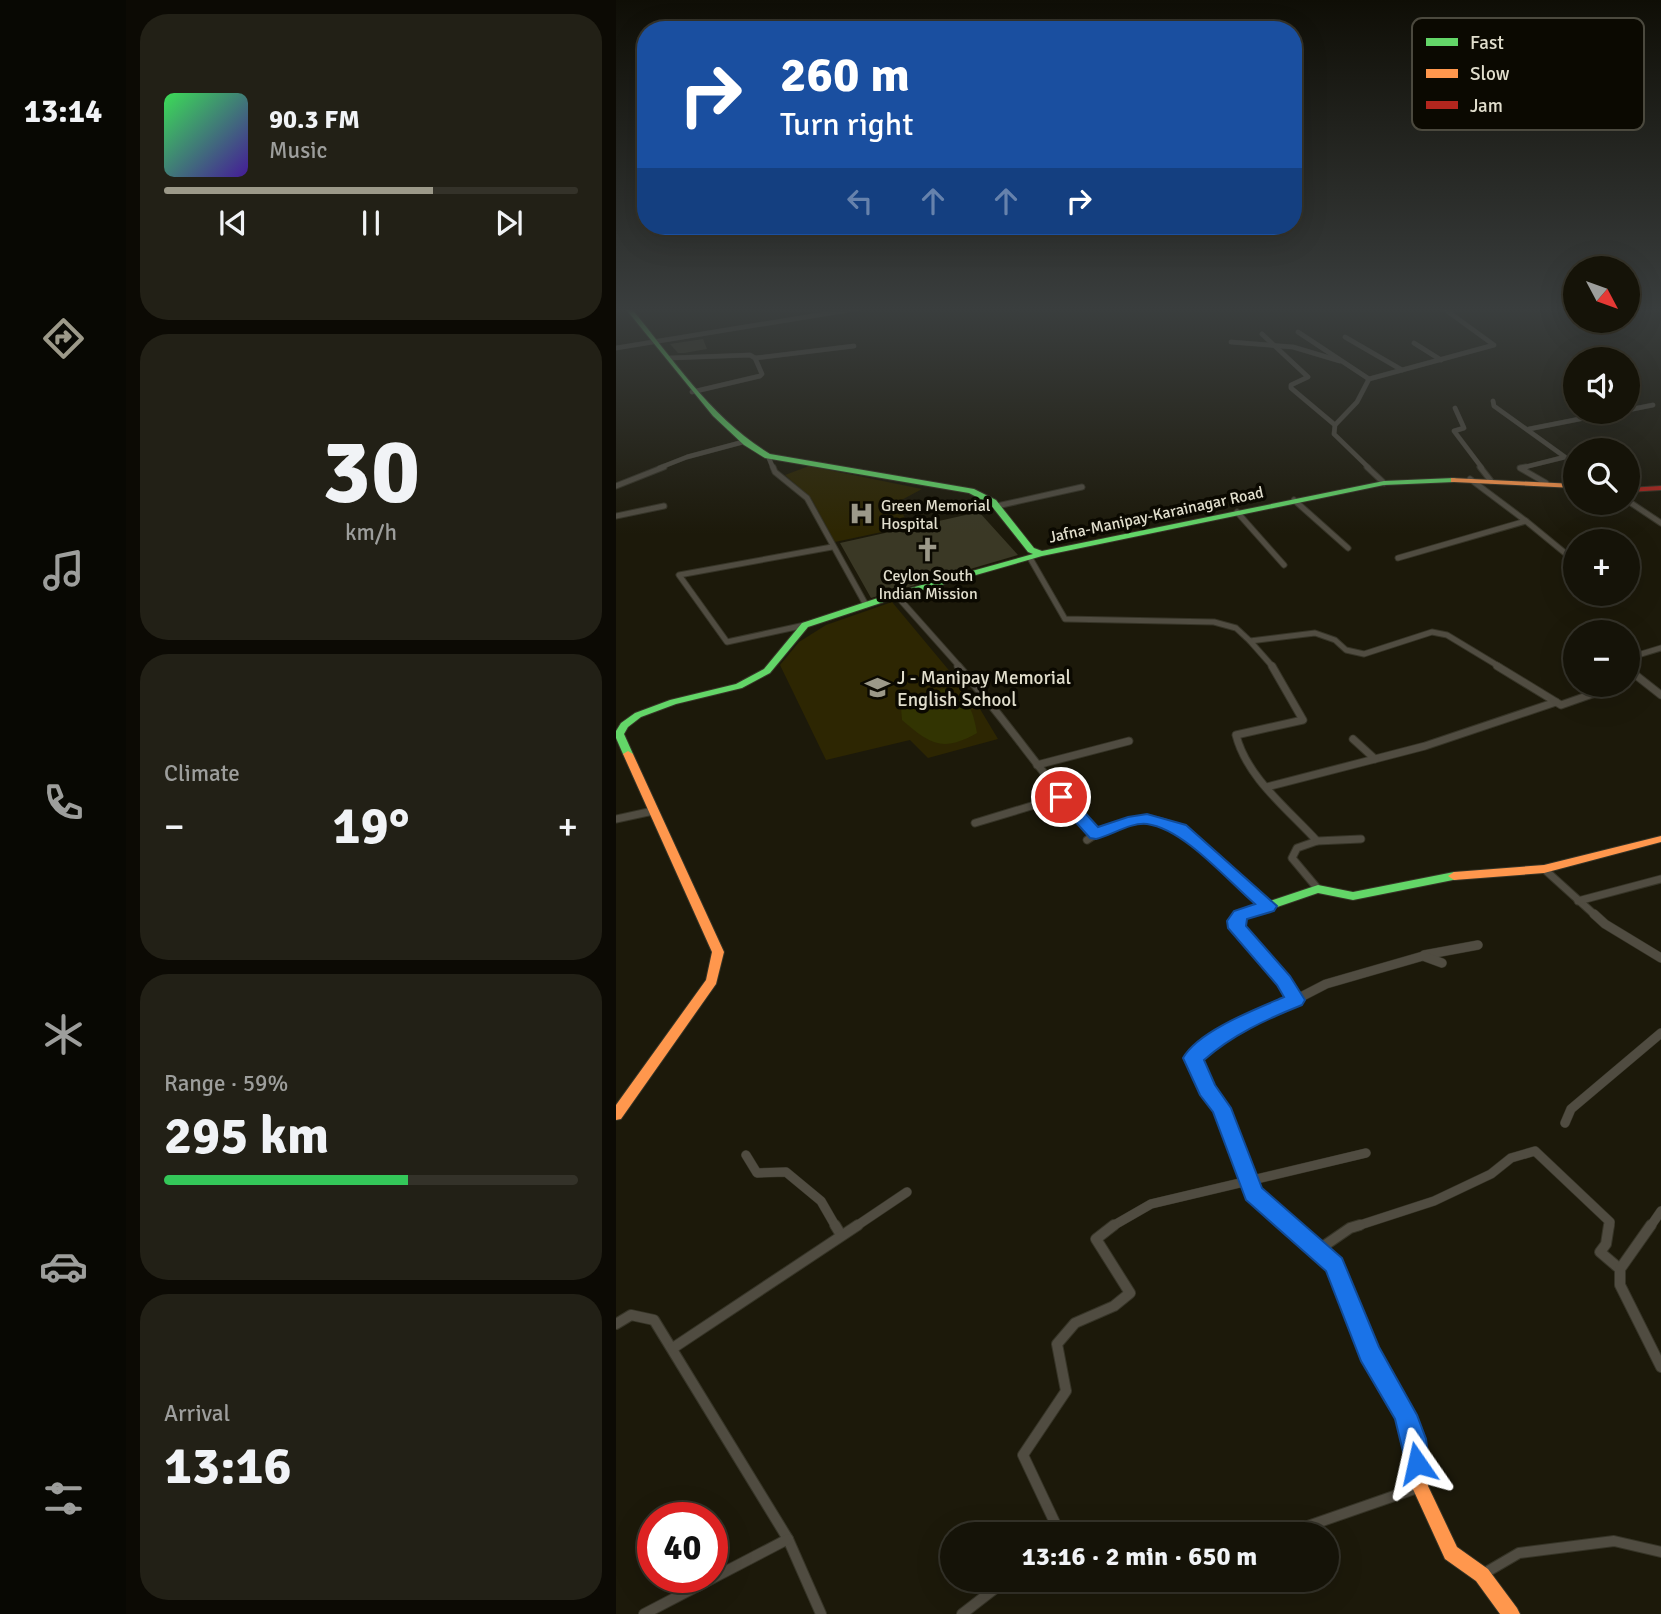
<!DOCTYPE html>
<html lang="en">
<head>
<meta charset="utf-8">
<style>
	body { margin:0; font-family:Signika,sans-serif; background:#222016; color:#f1f3f6; height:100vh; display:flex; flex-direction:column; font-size:26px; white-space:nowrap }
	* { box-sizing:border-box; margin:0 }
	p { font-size:23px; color:#9d9e9c }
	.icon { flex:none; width:38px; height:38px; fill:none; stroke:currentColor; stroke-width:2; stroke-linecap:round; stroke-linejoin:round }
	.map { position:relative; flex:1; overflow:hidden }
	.side { display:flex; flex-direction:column; gap:14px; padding:14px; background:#0c0a04; width:490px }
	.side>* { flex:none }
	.banner { position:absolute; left:21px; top:21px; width:665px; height:214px; border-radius:28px; box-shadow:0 7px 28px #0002,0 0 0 2px #343229; background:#1a4fa0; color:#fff; overflow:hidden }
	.needle { width:46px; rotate:131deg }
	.fabs { position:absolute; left:947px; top:256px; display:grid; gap:14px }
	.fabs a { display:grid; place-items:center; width:77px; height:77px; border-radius:50%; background:#151308; box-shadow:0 7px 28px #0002,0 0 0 2px #343229; font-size:35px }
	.speed { position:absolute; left:21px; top:1502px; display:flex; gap:14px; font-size:35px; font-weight:700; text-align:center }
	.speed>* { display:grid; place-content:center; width:91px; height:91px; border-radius:50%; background:#151308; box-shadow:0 7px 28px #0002,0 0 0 2px #343229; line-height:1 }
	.speed .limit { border:10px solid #d22; background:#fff; color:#111 }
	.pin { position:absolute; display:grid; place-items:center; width:60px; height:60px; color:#fff; margin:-30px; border:4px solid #fff; border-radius:50%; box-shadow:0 2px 7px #0007 }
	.me { position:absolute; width:77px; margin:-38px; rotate:349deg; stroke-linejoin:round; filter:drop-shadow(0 0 5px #0008) }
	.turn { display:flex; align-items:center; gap:24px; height:147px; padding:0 28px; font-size:32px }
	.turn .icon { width:91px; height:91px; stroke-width:2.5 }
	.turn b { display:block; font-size:49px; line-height:60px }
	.lanes { display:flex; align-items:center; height:66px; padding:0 28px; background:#0003; justify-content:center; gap:35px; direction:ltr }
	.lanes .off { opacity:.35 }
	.big { font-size:52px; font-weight:700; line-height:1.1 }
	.side .tile { flex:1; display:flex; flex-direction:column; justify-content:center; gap:10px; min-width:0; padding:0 24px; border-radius:28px; background:#222016 }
	.side .dial { align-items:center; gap:0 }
	.dial b { font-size:91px; line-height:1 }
	.song { display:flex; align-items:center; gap:21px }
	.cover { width:84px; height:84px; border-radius:10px; background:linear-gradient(135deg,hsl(130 70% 55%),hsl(260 70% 35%)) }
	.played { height:7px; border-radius:4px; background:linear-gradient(90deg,#9c9989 65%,#343229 65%) }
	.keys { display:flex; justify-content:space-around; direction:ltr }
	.heat { display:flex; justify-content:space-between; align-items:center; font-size:38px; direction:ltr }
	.charge { height:10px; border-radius:5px; background:linear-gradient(90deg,#34c759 59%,#343229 0) }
	.trip { position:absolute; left:324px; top:1522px; width:399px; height:70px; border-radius:35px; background:#151308; box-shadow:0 7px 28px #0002,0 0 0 2px #343229; font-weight:700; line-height:70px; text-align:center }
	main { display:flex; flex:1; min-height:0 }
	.menu { display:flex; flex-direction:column; width:126px; justify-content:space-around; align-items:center; background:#080803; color:#9d9e9c }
	.menu .icon { width:49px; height:49px }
	.menu .active { color:#9c9989 }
	.menu b { font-size:32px; color:#f1f3f6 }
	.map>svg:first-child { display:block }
	.built { fill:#2d2602 }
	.green { fill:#323402 }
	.building { fill:#3a3825 }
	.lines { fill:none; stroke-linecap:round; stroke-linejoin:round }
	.street-far4-casing { stroke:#363427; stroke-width:5 }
	.street-far3-casing { stroke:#363427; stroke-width:7 }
	.street-far2-casing { stroke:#363427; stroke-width:9 }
	.street-far1-casing { stroke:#363427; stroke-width:10 }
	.street-casing { stroke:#363427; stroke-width:12 }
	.fast-casing { stroke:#363427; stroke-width:2 }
	.slow-casing { stroke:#363427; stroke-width:2 }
	.jam-casing { stroke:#363427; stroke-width:2 }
	.street-far4 { stroke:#504c41; stroke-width:4.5 }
	.street-far3 { stroke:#504c41; stroke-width:5 }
	.street-far2 { stroke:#504c41; stroke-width:7 }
	.street-far1 { stroke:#504c41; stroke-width:9 }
	.street { stroke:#504c41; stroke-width:10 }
	.fast { fill:#63d668; fill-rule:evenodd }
	.slow { fill:#ff974d; fill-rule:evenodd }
	.jam { fill:#b3261e; fill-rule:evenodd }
	.route { fill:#1a73e8; stroke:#114b97; stroke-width:2 }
	.labels { text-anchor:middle; stroke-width:7; stroke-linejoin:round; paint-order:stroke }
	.far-poi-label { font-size:16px; fill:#e1decd; stroke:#0b0901; text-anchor:start }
	.far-street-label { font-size:16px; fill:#e1decd; stroke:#0b0901 }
	.poi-label { font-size:19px; fill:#e1decd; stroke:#0b0901; text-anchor:start }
	.key { fill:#0b0901; stroke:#4b493e; stroke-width:2 }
	.key-label { font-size:19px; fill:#e1decd }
</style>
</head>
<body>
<main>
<nav class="menu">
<b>13:14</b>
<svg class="icon active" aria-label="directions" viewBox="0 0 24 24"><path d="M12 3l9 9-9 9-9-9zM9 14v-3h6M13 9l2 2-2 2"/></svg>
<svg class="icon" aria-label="music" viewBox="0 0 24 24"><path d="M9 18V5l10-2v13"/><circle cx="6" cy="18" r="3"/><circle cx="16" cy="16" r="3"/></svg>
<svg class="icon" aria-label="phone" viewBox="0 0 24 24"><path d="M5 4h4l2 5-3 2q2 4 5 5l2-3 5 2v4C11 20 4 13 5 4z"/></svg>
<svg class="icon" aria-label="climate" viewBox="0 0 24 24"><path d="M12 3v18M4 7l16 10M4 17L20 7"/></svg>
<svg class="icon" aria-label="car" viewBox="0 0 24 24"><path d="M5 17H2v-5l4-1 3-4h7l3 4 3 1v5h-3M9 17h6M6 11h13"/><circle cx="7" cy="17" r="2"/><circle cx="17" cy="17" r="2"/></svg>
<svg class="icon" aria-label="filters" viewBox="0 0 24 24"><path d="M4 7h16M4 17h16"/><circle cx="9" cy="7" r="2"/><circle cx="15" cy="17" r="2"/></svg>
</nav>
<section class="side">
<div class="tile">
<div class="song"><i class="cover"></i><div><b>90.3 FM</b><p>Music</p></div></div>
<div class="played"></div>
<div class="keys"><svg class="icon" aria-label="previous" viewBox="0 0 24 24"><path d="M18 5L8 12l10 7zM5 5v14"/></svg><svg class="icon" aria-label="pause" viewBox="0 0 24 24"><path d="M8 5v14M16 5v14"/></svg><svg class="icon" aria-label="next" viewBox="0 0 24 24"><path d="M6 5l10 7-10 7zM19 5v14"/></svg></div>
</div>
<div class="tile dial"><b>30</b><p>km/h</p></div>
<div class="tile"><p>Climate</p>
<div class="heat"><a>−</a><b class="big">19°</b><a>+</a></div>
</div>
<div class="tile"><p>Range · 59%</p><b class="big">295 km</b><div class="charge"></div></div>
<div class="tile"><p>Arrival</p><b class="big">13:16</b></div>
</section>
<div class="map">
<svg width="1045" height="1614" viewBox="0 0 1045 1614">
	<rect width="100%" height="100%" fill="#1c190a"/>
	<!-- built -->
	<g class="built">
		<path d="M193 466 306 489 280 503 294 526 219 542 195 498 169 475Z"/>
		<path d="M276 602 361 704 382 739 312 758 294 740 210 760 164 665 183 642 210 625Z"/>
	</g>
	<!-- green -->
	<path class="green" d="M328 689C353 699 356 707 361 733 326 753 314 744 286 720L285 707 294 698Z"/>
	<!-- building -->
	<g class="building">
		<path d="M87 339 91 349 68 353H62L54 344Z"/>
		<path d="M363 512 402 555 255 598 224 543Z"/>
	</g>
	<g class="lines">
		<defs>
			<g id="street-far4">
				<path d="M682 332 753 379"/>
				<path d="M646 334 692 377 675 385V388L719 425"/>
				<path d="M729 337 786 370"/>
				<path d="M615 342 677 347 724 361"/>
				<path d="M798 343 825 360"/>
				<path d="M0 348 245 308"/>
				<path d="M54 358 134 355 139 358"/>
				<path d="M76 392 144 376 146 374 139 358 238 346"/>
				<path d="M877 401 878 406 949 457 905 468"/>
				<path d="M839 408 848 428 838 431 866 468"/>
				<path d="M1012 410 1037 405"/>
				<path d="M913 429 1004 411"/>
				<path d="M152 456 157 468"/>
				<path d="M43 468 71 457 127 442"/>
				<path d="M753 468 718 434 719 425 741 402 753 379 878 345 827 308"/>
			</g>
			<g id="street-far3">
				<path d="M157 467 159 472 191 498 250 605"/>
				<path d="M751 467 768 483"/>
				<path d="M864 467 875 481"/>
				<path d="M910 467 904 468 930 483"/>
				<path d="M0 486 48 467"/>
				<path d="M678 500 732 548"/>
				<path d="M1012 501 1045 523"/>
				<path d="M381 506 466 487"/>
				<path d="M621 512 668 565"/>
				<path d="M0 516 48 506"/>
				<path d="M910 521 949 553"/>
				<path d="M414 558 449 619 598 622 620 628 634 641 699 633 719 640 730 650 748 654 816 632 831 635 884 667"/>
				<path d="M782 558 910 521 854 479"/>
				<path d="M280 595 344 667"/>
				<path d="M189 625 111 642 63 575 216 547"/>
				<path d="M634 641 657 667"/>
				<path d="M1012 658 1045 648"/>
			</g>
			<g id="street-far2">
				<path d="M342 666C391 720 430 781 479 834"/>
				<path d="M656 666 687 720 620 735C631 778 672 809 701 841L681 848 676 858 702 889"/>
				<path d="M881 666 945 705 1005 684"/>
				<path d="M1012 669 1045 695"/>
				<path d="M737 739 759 759 809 746 940 702"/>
				<path d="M421 765 513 741"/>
				<path d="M651 787 759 759"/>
				<path d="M0 819 37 811"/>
				<path d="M359 823 445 797"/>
				<path d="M471 840C492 825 528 814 552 824 587 839 623 880 652 906"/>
				<path d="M701 841 745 839"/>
				<path d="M928 869 980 916"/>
				<path d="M962 901 1045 879"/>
			</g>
			<g id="street-far1">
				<path d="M978 914 989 924 1045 958"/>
				<path d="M808 955 862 945"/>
				<path d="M679 1000 710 984 807 956 826 963"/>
				<path d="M949 1123 955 1109 1045 1033"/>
				<path d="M130 1155 141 1173 170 1172 205 1201 220 1227"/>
				<path d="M239 1227 291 1192"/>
				<path d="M495 1227 535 1204 750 1153"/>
				<path d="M738 1227 818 1201 875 1174 895 1158 919 1151 994 1222 993 1227"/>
				<path d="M1034 1227 1045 1211"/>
			</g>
			<g id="street">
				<path d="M219 1225 225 1235"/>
				<path d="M993 1225 990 1244 984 1252 1004 1269"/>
				<path d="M1035 1225 1004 1269V1285L1045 1367"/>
				<path d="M702 1250 734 1228 744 1225"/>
				<path d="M0 1324 15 1315 38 1320 172 1539 205 1614"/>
				<path d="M57 1348 242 1225"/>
				<path d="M438 1535 440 1525 407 1455 450 1391 441 1344 459 1323 498 1306 514 1293 480 1239 498 1225"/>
				<path d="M666 1535 804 1487"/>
				<path d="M867 1574 903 1553 998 1541 1045 1552"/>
				<path d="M28 1614 172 1539"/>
				<path d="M346 1614 390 1580"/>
			</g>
			<g id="fast">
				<path d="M9 308H15C58 360 96 419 154 454L358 489 380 500 418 548 426 551 768 481 838 478 842 480 838 482 768 485 426 556 283 597 192 627 154 673 126 688 60 704 25 717 12 727 8 734 17 754 12 757 7 754 0 738V731L5 723 19 713 54 700 120 684 148 669 186 623 277 593 417 554 412 552 374 504 353 493 149 458 128 445 97 416Z"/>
				<path d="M838 872 844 876 842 879 737 900 702 893 629 918 626 922 627 926 672 978 685 1000 683 1003 630 1028 584 1060 596 1086 612 1108 644 1189 668 1212 670 1216 668 1220 663 1222 658 1220 633 1197 599 1110 586 1093 571 1058 572 1055 622 1022 672 998 664 984 617 930 614 921 621 912 702 885 737 892Z"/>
			</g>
			<g id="slow">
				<path d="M835 478 959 484V488L838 482H835Z"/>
				<path d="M12 751 17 754 108 952 100 984 5 1119 0 1120V1105L90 980 96 952 7 754Z"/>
				<path d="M1045 836V842L928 873 838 880 832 876 838 872 928 865Z"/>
				<path d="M663 1210 668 1212 723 1260 760 1349 797 1415 805 1439 812 1486 841 1547 872 1569 901 1608 904 1614H884L860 1581 829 1559 796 1487 789 1439 782 1418 749 1358 712 1269 658 1220 656 1216 658 1212Z"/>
			</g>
			<path id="jam" d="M1045 486V490L1012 492V488Z"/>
		</defs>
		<!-- street-far4 casing -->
		<use href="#street-far4" class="street-far4-casing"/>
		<!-- street-far3 casing -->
		<use href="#street-far3" class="street-far3-casing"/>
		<!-- street-far2 casing -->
		<use href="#street-far2" class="street-far2-casing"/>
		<!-- street-far1 casing -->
		<use href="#street-far1" class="street-far1-casing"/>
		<!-- street casing -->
		<use href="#street" class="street-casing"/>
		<!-- fast casing -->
		<use href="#fast" class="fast-casing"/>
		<!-- slow casing -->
		<use href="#slow" class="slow-casing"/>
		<!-- jam casing -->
		<use href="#jam" class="jam-casing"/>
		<!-- street-far4 -->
		<use href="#street-far4" class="street-far4"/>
		<!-- street-far3 -->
		<use href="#street-far3" class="street-far3"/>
		<!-- street-far2 -->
		<use href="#street-far2" class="street-far2"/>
		<!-- street-far1 -->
		<use href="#street-far1" class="street-far1"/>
		<!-- street -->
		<use href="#street" class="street"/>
		<!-- fast -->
		<use href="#fast" class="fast"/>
		<!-- slow -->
		<use href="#slow" class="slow"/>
		<!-- jam -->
		<use href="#jam" class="jam"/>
	</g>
	<!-- sky -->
	<linearGradient id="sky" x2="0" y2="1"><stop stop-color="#0f0e06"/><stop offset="0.58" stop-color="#3a3e3e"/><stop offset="1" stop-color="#3a3e3e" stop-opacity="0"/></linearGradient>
	<rect width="1045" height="534" fill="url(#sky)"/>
	<!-- route -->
	<path class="route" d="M445 792 451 793 482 827 512 817 531 814 570 825 661 906 658 911 631 919 630 926 674 976 689 1000 686 1005C651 1019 616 1035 588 1060L599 1085 615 1108 646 1188 726 1258 763 1347 801 1415 810 1439 813 1463 810 1472 801 1476 792 1472 779 1419 745 1361 710 1271 630 1200 597 1112 584 1095 567 1058C582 1031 640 1009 668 997L661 985 612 928 611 921 618 911 639 904C611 880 568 829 531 824 515 822 496 835 480 839L474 838 437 797Z"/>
	<!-- icons -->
	<defs>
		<symbol id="hospital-bare" viewBox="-9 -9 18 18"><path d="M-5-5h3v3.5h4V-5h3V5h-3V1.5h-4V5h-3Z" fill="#9c9989" stroke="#0b0901" stroke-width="2.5" paint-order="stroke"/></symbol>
		<symbol id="church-bare" viewBox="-9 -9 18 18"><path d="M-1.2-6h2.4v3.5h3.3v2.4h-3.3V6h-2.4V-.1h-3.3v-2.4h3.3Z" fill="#9c9989" stroke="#0b0901" stroke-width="2.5" paint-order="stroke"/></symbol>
		<symbol id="school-bare" viewBox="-9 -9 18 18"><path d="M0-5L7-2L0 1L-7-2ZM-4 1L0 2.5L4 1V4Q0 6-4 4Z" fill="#9c9989" stroke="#0b0901" stroke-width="2.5" paint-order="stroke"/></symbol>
	</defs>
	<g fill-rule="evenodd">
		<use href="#hospital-bare" x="228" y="496" width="35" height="35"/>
		<use href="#church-bare" x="294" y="532" width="35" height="35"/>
		<use href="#school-bare" x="244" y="670" width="35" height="35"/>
	</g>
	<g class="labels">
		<!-- far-poi labels -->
		<g class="far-poi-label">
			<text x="265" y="511">Green Memorial<tspan x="265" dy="18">Hospital</tspan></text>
			<text x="312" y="581" text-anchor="middle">Ceylon South<tspan x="312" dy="18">Indian Mission</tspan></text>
		</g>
		<!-- far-street labels -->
		<g class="far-street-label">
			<text transform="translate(540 514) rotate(-12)" y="6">Jafna-Manipay-Karainagar Road</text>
		</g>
		<!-- poi labels -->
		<g class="poi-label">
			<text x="281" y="684">J - Manipay Memorial<tspan x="281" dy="22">English School</tspan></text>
		</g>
	</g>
	<!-- legend -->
	<rect x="796" y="18" width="232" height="112" rx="10" class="key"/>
	<rect x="810" y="38" width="32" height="8" fill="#63d668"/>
	<rect x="810" y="69" width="32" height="9" fill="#ff974d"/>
	<rect x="810" y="101" width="32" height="8" fill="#b3261e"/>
	<g class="key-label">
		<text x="854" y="49">Fast</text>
		<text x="854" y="80">Slow</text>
		<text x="854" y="112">Jam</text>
	</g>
</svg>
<div class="fabs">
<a><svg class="needle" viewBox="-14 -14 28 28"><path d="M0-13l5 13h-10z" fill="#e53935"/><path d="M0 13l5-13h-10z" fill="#9d9e9c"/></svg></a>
<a><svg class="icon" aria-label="sound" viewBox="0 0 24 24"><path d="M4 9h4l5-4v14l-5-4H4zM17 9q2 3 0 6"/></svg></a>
<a><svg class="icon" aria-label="search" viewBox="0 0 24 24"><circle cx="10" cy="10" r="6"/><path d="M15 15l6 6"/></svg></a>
<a>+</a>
<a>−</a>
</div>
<div class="speed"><div class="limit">40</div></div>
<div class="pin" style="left:445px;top:797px;background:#d93025"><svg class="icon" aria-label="arrive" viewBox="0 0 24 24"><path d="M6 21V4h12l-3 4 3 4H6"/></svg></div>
<svg class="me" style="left:801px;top:1463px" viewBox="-20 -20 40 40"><path d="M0-17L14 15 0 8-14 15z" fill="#1a73e8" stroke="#fff" stroke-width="4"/></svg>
<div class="trip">13:16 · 2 min · 650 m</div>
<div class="banner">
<div class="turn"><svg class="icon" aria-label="right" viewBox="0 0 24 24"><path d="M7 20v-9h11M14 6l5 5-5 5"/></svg><div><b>260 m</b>Turn right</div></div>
<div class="lanes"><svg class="icon off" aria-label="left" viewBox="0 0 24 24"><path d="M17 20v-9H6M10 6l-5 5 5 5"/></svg><svg class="icon off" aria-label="ahead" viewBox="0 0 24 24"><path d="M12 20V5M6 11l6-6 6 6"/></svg><svg class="icon off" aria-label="ahead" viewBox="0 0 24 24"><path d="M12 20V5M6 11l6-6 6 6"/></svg><svg class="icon" aria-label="right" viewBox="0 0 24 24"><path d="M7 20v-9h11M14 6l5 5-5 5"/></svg></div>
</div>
</div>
</main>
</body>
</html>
